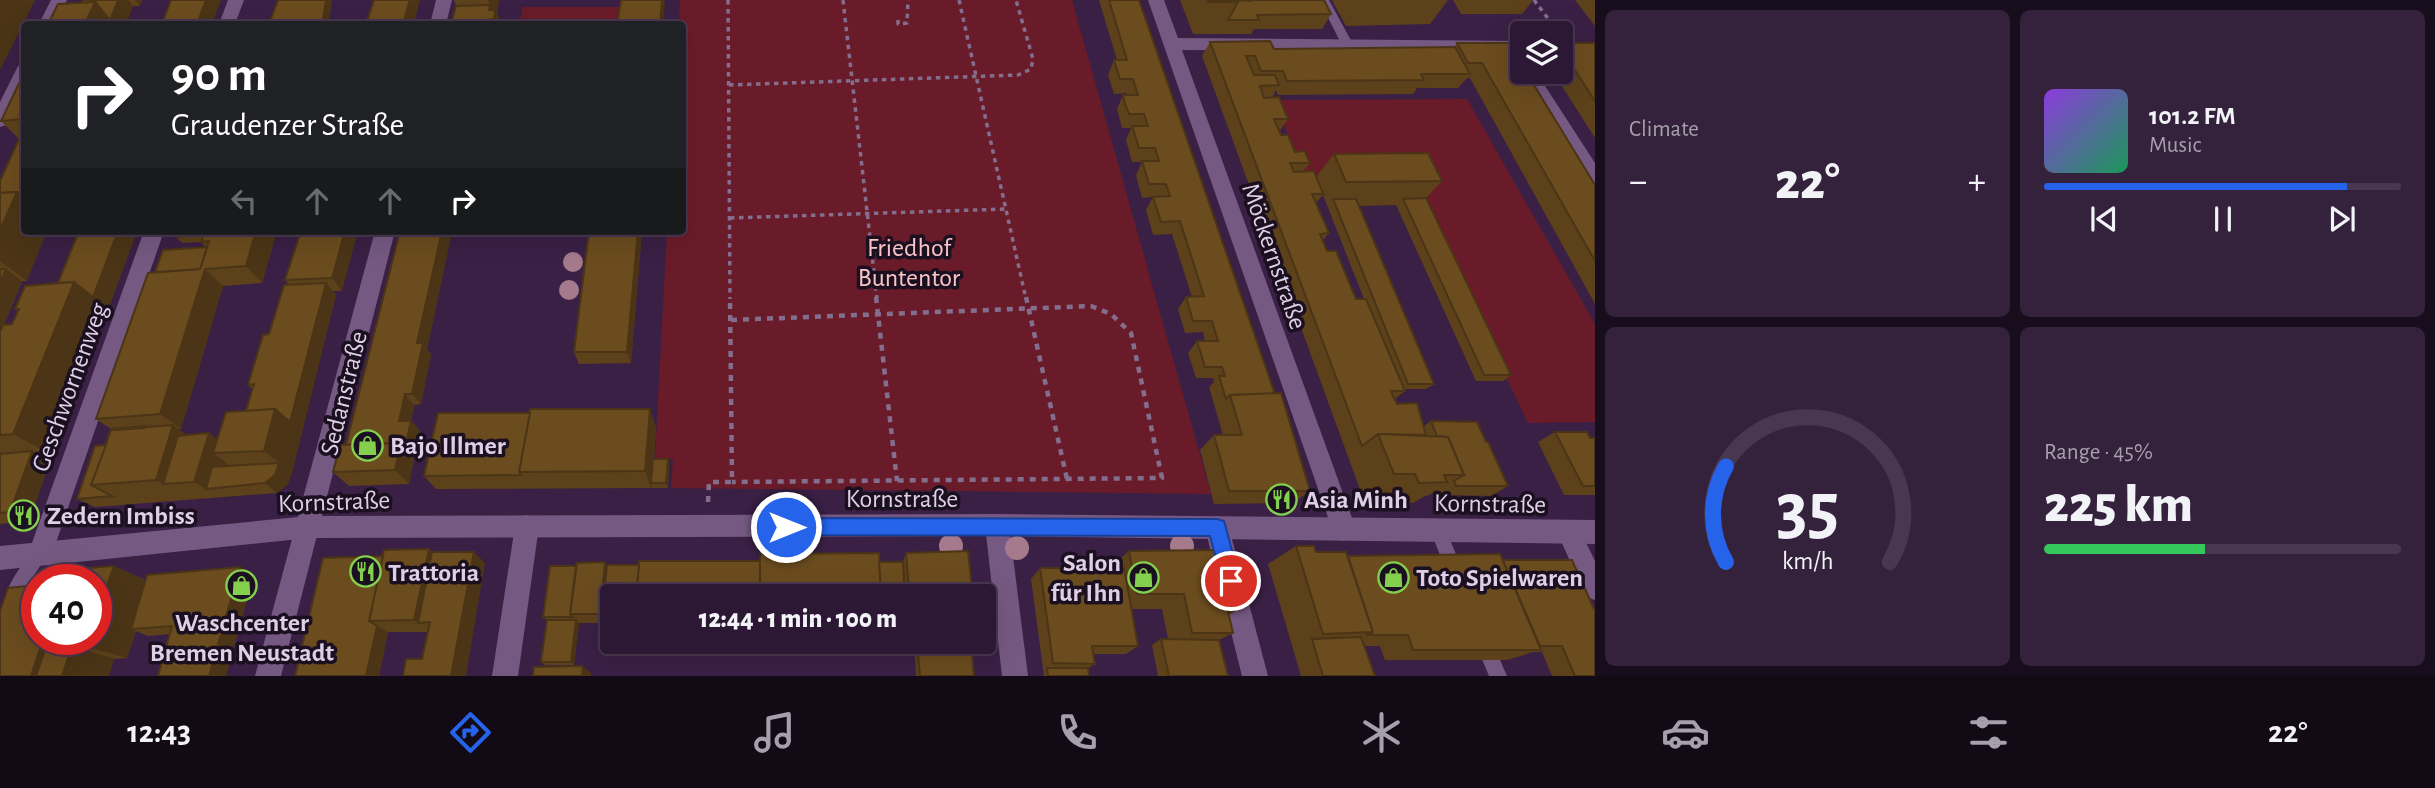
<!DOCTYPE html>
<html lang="en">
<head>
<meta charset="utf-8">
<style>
	body { margin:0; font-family:"Alegreya Sans",sans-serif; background:#34213c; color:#f1f3f6; height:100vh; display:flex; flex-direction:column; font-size:26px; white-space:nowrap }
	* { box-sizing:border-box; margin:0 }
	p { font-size:23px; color:#a6a0ac }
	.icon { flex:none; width:38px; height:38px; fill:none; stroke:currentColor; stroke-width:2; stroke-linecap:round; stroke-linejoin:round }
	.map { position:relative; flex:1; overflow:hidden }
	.side { display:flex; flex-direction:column; gap:10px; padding:10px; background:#180d1d; width:840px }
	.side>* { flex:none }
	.guide { position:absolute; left:21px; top:21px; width:665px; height:214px; border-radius:7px; box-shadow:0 7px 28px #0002,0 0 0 2px #48374f; background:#202124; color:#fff; overflow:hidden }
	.controls { position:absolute; left:1510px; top:21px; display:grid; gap:14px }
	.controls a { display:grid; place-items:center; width:63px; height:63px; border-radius:7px; background:#2c1834; box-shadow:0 7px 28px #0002,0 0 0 2px #48374f; font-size:35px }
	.speed { position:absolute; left:21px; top:564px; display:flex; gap:14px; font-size:35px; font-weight:700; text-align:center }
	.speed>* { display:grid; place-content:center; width:91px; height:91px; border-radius:50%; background:#2c1834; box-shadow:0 7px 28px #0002,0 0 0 2px #48374f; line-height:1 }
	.speed .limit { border:10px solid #d22; background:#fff; color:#111 }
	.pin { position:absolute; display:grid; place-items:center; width:60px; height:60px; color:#fff; margin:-30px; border:4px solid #fff; border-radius:50%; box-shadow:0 2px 7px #0007 }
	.me { position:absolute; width:77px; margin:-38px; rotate:90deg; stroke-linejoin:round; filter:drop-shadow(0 0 5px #0008) }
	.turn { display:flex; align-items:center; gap:24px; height:147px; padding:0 35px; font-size:32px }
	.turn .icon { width:91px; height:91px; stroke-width:2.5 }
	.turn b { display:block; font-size:49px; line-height:60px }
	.lanes { display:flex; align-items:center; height:66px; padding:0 35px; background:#0003; justify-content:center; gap:35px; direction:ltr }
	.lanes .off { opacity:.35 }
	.big { font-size:52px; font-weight:800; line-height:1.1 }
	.side .widget { flex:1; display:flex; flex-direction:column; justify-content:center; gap:10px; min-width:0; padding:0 24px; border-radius:10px; background:#34213c }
	.side .dial { align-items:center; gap:0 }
	.dial svg { height:182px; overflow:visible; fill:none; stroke:#48374f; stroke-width:7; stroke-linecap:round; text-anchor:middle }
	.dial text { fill:#f1f3f6; stroke:none }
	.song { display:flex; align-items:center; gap:21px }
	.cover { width:84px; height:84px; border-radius:10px; background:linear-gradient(135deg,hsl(270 70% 55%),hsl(150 70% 35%)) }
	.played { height:7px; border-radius:4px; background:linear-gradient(90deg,#2563eb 85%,#48374f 85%) }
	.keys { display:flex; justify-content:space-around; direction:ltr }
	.heat { display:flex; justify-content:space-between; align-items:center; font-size:38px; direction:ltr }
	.charge { height:10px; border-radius:5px; background:linear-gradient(90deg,#34c759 45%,#48374f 0) }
	.side .tiles { flex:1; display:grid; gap:10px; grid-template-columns:repeat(2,1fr) }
	.trip { position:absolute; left:600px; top:584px; width:396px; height:70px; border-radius:7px; background:#2c1834; box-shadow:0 7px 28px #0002,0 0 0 2px #48374f; font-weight:800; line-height:70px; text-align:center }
	.tabs { display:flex; height:112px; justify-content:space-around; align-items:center; background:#120a15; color:#a6a0ac }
	.tabs .icon { width:49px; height:49px }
	.tabs .active { color:#2563eb }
	.tabs b { font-size:32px; color:#f1f3f6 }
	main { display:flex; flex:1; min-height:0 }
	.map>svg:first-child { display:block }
	.green { fill:#6a1b29 }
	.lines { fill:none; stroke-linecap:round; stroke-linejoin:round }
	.path-far1 { stroke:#846e8e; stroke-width:3.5; stroke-dasharray:4.5 4.5; stroke-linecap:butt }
	.path { stroke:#846e8e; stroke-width:4.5; stroke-dasharray:6 6; stroke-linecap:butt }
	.lane { fill:#755982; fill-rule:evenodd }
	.street { fill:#755982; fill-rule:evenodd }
	.secondary { fill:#755982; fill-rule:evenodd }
	.tree { fill:#a47a8c }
	.wall { fill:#5c411b; fill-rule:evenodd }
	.shaded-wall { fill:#4b3516 }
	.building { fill:#6b4c1f; stroke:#4b3516; stroke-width:2 }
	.route { fill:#2563eb; stroke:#184099; stroke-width:2 }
	.labels { text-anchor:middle; stroke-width:7; stroke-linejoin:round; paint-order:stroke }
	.park-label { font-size:26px; fill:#fac4c7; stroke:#1b1020 }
	.street-label { font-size:26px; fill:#decee6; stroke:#1b1020 }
	.poi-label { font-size:26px; font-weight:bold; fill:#decee6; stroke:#1b1020; text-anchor:start }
</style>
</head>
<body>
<main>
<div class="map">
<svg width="1595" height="676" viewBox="0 0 1595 676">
	<rect width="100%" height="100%" fill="#3a2045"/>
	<!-- green -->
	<g class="green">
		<path d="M680 0H1072L1211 494 671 488 673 459 655 458 667 231H682V24H679Z"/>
		<path d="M523 7H625L622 23 519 24Z"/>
		<path d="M1467 99 1595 324V422L1528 423 1408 175H1304L1274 100Z"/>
	</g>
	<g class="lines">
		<!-- path-far1 -->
		<g class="path-far1">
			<path d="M728 0 730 299"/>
			<path d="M843 0 877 299"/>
			<path d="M959 0 1026 299"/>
			<path d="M1534 0 1559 33"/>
			<path d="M898 20V24L907 23 908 0"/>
			<path d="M1561 37 1568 46"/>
			<path d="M729 85 1018 75 1031 69 1033 59 1016 0"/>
			<path d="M730 218 1006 209"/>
		</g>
		<!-- path -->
		<g class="path">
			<path d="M876 297 897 481"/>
			<path d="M1026 297 1067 479"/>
			<path d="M731 320 1091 306 1111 314 1131 333 1162 478 732 482"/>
			<path d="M708 502 709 482H732L730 297"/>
		</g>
		<!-- lane -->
		<g class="lane">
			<path d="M1319 0H1329L1354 46 1352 49H1344Z"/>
			<path d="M1438 522 1444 525 1462 569 1460 575 1454 577 1448 575 1430 530 1432 525Z"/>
			<path d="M40 546 46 548 48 554 23 592 6 641 0 643C0 595 6 587 34 548Z"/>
			<path d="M1491 650 1497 653 1507 676H1489L1482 659 1485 653Z"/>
		</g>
		<!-- street -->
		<g class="street">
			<path d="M228 0H244L235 24H219Z"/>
			<path d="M436 0H452L446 24H430Z"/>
			<path d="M1148 0H1164L1178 38 1522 41V53L1182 50 1356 529 1352 537 1344 541 1336 537 1332 529Z"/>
			<path d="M1522 67V72H1536L1595 163V185L1588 183 1521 76 1518 72Z"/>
			<path d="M144 231H164L52 554 49 562 40 566 31 562 28 554Z"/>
			<path d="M375 231H395L281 676H255Z"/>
			<path d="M997 514 1005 517 1009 525 1028 676H1002L985 525 989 517Z"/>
			<path d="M527 515 535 518 539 526 518 676H492L515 526 519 518Z"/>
			<path d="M1217 516 1225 520 1229 528 1268 676H1242L1205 528 1209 520Z"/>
			<path d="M1569 520 1577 524 1595 561V600L1586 597 1557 532 1561 524Z"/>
		</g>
		<!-- secondary -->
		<g class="secondary">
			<path d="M51 0H67L55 24H39Z"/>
			<path d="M24 64V87L6 125 0 127V102L18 66Z"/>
			<path d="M997 514 1595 520V544L997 536 309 538 0 570V546L309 516Z"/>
		</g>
	</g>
	<!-- trees -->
	<g class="tree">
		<circle cx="573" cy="262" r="10"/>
		<circle cx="569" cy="290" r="10"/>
		<circle cx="951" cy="546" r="12"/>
		<circle cx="1182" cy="546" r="12"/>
		<circle cx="1017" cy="548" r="12"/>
	</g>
	<!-- wall -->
	<g class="wall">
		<path d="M84 0H142L140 6H133L126 24H48L82 3Z"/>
		<path d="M454 0H499L497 13 501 24H451L456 6Z"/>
		<path d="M1099 0H1139L1275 394 1310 491 1293 503 1214 504 1200 450 1214 435H1223L1209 387 1214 382 1213 378H1196L1188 353 1197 341H1205L1203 332 1185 333 1178 309 1186 297H1192L1172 234 1153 235 1146 210 1153 197 1142 198 1136 175 1142 162H1132L1126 140 1131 128H1122L1117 109 1123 95H1127V93L1114 94 1108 75 1114 60H1117Z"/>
		<path d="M1180 0H1324L1331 14 1322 29H1254L1251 34H1193Z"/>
		<path d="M1332 0H1448L1430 24 1346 26Z"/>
		<path d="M1453 0H1533L1522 14H1461Z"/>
		<path d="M1575 0H1595V26Z"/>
		<path d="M332 1 328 24H269Z"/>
		<path d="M1210 42 1274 49 1454 47 1457 43H1509L1595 185V304L1470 78H1467L1458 88H1417L1413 94 1278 95 1276 90 1272 98 1288 119 1279 132 1281 135 1295 152 1310 163 1303 171 1316 177 1334 154 1442 181 1426 198 1511 375 1503 381H1476L1396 205 1359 206 1434 384 1426 389H1405V391L1395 399 1397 404 1424 426 1431 421 1486 442 1508 486 1491 496 1440 495 1438 490 1429 495 1425 496 1413 503H1385L1382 494 1362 495 1202 56ZM1323 195 1364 299H1356L1327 251 1322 241 1329 233 1316 203Z"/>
		<path d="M1561 43H1595V138L1553 72H1561Z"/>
		<path d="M24 73V231L27 281H22L4 325 12 324 18 311 15 309 58 283 79 231H137L54 456 43 457 50 461 29 521 0 524V181L19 139 1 121Z"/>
		<path d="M178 231H277L262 283 223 286 181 429H178L186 435 217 439 246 411 252 389 248 385 289 285 285 280 301 231 342 291H333L336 295 292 472 288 484 277 493 95 507 77 499 105 445 111 429 96 419 155 272 206 247 201 242 182 243 176 237Z"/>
		<path d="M400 231H452L427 349 431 354 421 404 414 405 411 421 420 431 409 484 349 486 333 472 346 445Z"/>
		<path d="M589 231H642L631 363 579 364 574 352Z"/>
		<path d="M656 427 654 459 669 464 668 488H652L651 486V488L436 489 424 476Z"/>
		<path d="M1555 432 1595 438V495H1564L1538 442Z"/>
		<path d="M1296 546 1316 552 1348 556 1503 560 1595 676H1552L1542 652H1533L1507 660H1385L1380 646H1364L1375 676H1301L1268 564Z"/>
		<path d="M429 549 432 552 485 563 422 659 428 632H388L379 676 323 558 383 556Z"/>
		<path d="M1129 551 1218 566 1242 607 1229 615 1233 633 1219 640 1228 676H1158L1152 645 1161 639H1168L1162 609H1132L1138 646 1126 654H1093L1095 664 1088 668 1089 676H1044L1031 579 1040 568H1110Z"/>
		<path d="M906 553 973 597H612V623H579L574 665H545L541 662 547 620 543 617 607 565 903 562Z"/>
		<path d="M114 566 145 580 254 574 226 676H158L170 634 148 636 136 631 127 658 114 659 37 639Z"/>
		<path d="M637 642H761V644L638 645Z"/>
		<path d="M914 642H971L974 676H916Z"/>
	</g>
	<!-- shaded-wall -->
	<g class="shaded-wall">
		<path d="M0 0H35L0 70Z"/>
		<path d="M118 0H128L133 6 126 24H114L110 20Z"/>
		<path d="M135 0H142L140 6Z"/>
		<path d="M206 0H221L212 24H197Z"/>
		<path d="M326 0H331L332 1 328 24H325L323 20Z"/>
		<path d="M410 0H420L414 24H403Z"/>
		<path d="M488 0H499L497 13 501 24H495L489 10 490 5Z"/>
		<path d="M662 0H664L665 5 663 24H660Z"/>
		<path d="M95 2 114 24H85Z"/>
		<path d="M17 192 24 198V231H47L27 281 0 261V230Z"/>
		<path d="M118 231H137L54 456 13 434 74 282Z"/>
		<path d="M256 231H277L262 283 246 266Z"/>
		<path d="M345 231H358L342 291 332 278Z"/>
		<path d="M442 231H452L427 349 431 354 421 404 412 394 417 343Z"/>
		<path d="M638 231H642L631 363 627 352Z"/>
		<path d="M6 269 22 281 0 335V282Z"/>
		<path d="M205 269 223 286 181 429 160 414Z"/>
		<path d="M326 283 336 295 292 472 288 484 277 493 265 483 279 463 264 451 275 409Z"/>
		<path d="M405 394 414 405 409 431 399 421Z"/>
		<path d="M650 409 656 427 652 483H651V488L645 471Z"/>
		<path d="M411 421 420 431 409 484 395 470 401 443Z"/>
		<path d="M173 425 204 447 209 433 233 451 213 453 229 465 223 487 206 489 194 482 163 484 156 480Z"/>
		<path d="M32 451 50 461 29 521 10 512Z"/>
		<path d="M668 459 669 464 668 488 666 483Z"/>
		<path d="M429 549 445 563 430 622 418 623 414 620Z"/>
		<path d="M474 552 485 563 466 676H451Z"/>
		<path d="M605 562 612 573 602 616 600 614Z"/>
		<path d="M114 566 152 583 131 629 136 631 127 658 85 646 88 639H96V615Z"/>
		<path d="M240 567 254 574 226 676H209Z"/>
		<path d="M576 620 579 623 574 665 571 662Z"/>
		<path d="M377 626 388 632 379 676H366Z"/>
		<path d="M43 639H65L53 676H31Z"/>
		<path d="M72 646 114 659 109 676H62Z"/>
		<path d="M583 666 591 673V676H582Z"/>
	</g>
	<!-- building -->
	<g class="building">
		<path d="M84 0H118L110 20 95 2 82 3Z"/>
		<path d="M171 0H206L197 24H162Z"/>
		<path d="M278 0H326L323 20 315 21 313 24H269Z"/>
		<path d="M374 0H410L403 24H366Z"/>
		<path d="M621 0H662L660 24H617Z"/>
		<path d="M1109 0H1139L1275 394 1230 395 1226 399 1219 376H1225L1222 367H1205L1197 341H1218L1212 321H1193L1186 297 1204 296 1180 221 1161 222 1153 197 1170 196 1166 184H1149L1142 161H1159L1155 148H1139L1132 126H1148L1144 114H1129L1125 104 1123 95H1138L1133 79H1120L1114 60H1127Z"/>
		<path d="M1208 0H1237L1238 2H1208Z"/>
		<path d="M1237 0 1251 1V0H1324L1331 14 1257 15 1259 20H1228L1238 2Z"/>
		<path d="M95 2 85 24H48L58 4Z"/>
		<path d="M490 5 489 10H495L494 19 486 20 485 24H451L456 6Z"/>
		<path d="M1270 41 1274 49 1455 47 1470 74H1421L1424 80 1287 81 1283 71H1261L1255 56H1246L1254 75H1275L1279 85 1260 86 1264 98 1279 97 1288 119H1274L1281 135H1288L1295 152 1305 151 1310 163H1290L1294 172 1314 171 1323 194H1312L1329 233 1320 234 1327 251H1336L1356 299H1366L1405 391H1391L1393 396 1397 404 1417 403 1426 435 1378 434 1362 446 1210 42Z"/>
		<path d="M1457 43H1509L1522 66V72H1526L1595 185V261L1482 63H1468Z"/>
		<path d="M1561 43H1595V101L1561 49Z"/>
		<path d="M24 73V119L1 121Z"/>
		<path d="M24 138V198L17 192 0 193V181L19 139Z"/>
		<path d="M1428 153 1442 181 1346 182 1334 154Z"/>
		<path d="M17 192 0 230V193Z"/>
		<path d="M1426 198 1511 375H1484L1403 199Z"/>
		<path d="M1333 199H1356L1434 384H1408Z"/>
		<path d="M79 231H118L93 297 74 282 58 283Z"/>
		<path d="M178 231H205L204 234 176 237Z"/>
		<path d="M205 231H256L246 266 205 269 160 414 96 419 148 273 200 269 209 241 201 242Z"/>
		<path d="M301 231H345L332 278 285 280Z"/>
		<path d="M400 231H442L417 343H423L412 394H405L399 421H411L405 447 401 443 346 445Z"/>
		<path d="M589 231H638L627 352H574Z"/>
		<path d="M207 247 200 269 155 272 163 250Z"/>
		<path d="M0 269H6L0 282Z"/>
		<path d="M74 282 13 434 0 435V332L3 325 12 324 19 309H15L25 286Z"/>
		<path d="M326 283 290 422 275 409 246 411 254 384 248 385 263 335 269 334 284 285Z"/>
		<path d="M1281 393 1310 491H1229L1214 435H1242L1230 395Z"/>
		<path d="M275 409 264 451 213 453 226 412Z"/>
		<path d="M530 409H650L645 471 519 472Z"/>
		<path d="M438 413H530L519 472 521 475 424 476Z"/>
		<path d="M1431 421 1477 422 1486 442H1488L1508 486H1456L1454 481 1464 475 1448 437 1437 436Z"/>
		<path d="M173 425 156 480 91 485 111 430Z"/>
		<path d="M145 426 144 428 111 430 105 445 111 429Z"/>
		<path d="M1555 432H1587L1590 438H1595V486H1583Z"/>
		<path d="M209 433 194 482 163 484 178 436Z"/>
		<path d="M1378 434 1448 437 1464 475H1444L1447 482 1419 483 1415 474H1394Z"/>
		<path d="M401 443 395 470 333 472 340 445Z"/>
		<path d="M106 445 91 485 112 496 77 499 95 446Z"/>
		<path d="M32 451 10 512 0 513V454Z"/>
		<path d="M653 459H668L666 483H651Z"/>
		<path d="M279 463 275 475 265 483 206 489 212 467Z"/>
		<path d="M1296 546H1314L1316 552H1346L1373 632 1323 634Z"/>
		<path d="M429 549 414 620 369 621 384 550Z"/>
		<path d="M1215 550 1218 566H1231L1242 607H1227L1233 633H1192L1184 594H1137L1129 551Z"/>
		<path d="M968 551 973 597H919L918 591 909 590 906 553Z"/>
		<path d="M432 552H474L451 676H403L406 659H422L430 622 418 623Z"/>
		<path d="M879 553 881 589 760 591V554Z"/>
		<path d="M1500 554 1541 650H1413L1408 635H1366L1373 632 1348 556Z"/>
		<path d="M383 556 369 621 377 626 366 676H295L323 558Z"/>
		<path d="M1503 560H1572L1595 611V676H1575L1562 646H1540Z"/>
		<path d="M639 561H760V597H636Z"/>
		<path d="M605 562 600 614H570L577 563Z"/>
		<path d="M879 562H903L905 597H879L881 589Z"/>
		<path d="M607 565H639L636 597H612V616H602Z"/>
		<path d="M114 566 96 615V579H70L73 569Z"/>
		<path d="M550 566H576L570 614 573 617H543Z"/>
		<path d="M240 567 209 676H158L172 626 131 629 147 575Z"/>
		<path d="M1040 568H1124L1138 646H1092L1095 664 1053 663Z"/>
		<path d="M37 585V639H43L31 676H0V611L8 588Z"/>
		<path d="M547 620H576L571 662H541Z"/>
		<path d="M1361 637 1375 676H1323L1312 639Z"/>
		<path d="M49 639H88L85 646H72L62 676H36Z"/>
		<path d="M1161 639 1219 640 1228 676H1169Z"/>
		<path d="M917 642H971L974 676H920Z"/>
		<path d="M583 666 582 676H533L534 667Z"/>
		<path d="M1047 668H1088L1089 676H1048Z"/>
	</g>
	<!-- route -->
	<path class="route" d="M786 518 1217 519 1224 521 1226 528 1240 581 1238 588 1231 590 1224 588 1210 536 786 535 779 533 777 527 779 520Z"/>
	<!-- icons -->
	<defs>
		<symbol id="shop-ring" viewBox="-11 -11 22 22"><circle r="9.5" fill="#1b1020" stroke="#84d04e" stroke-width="1.5"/><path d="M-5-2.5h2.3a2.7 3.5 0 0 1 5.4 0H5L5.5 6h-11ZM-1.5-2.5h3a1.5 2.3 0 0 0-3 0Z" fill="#84d04e"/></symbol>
		<symbol id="restaurant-ring" viewBox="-11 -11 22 22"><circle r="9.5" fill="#1b1020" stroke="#84d04e" stroke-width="1.5"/><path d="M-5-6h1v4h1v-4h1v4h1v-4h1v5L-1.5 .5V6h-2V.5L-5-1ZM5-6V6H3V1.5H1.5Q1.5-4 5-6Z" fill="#84d04e"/></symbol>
	</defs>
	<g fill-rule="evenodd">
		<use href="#shop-ring" x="350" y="428" width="35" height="35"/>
		<use href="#restaurant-ring" x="1264" y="482" width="35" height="35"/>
		<use href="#restaurant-ring" x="6" y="498" width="35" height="35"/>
		<use href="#restaurant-ring" x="348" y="554" width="35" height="35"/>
		<use href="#shop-ring" x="1126" y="560" width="35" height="35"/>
		<use href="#shop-ring" x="1376" y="560" width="35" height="35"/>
		<use href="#shop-ring" x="224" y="568" width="35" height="35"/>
	</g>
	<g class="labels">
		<!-- park labels -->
		<g class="park-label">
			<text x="909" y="256">Friedhof<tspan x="909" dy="30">Buntentor</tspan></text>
		</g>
		<!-- street labels -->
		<g class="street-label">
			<text transform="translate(1275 256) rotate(71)" y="9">Möckernstraße</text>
			<text transform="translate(69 387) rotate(-70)" y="9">Geschwornenweg</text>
			<text transform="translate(343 393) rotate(-76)" y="9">Sedanstraße</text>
			<text x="902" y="507">Kornstraße</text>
			<text transform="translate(334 501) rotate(-2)" y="9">Kornstraße</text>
			<text transform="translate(1490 503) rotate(1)" y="9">Kornstraße</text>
		</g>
		<!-- poi labels -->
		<g class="poi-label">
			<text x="390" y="454">Bajo Illmer</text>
			<text x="1304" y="508">Asia Minh</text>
			<text x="47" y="524">Zedern Imbiss</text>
			<text x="1121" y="571" text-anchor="end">Salon<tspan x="1121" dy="30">für Ihn</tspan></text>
			<text x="388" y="581">Trattoria</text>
			<text x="1416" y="586">Toto Spielwaren</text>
			<text x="242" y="631" text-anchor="middle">Waschcenter<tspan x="242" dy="30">Bremen Neustadt</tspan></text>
		</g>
	</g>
</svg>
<div class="controls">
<a><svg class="icon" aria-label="layers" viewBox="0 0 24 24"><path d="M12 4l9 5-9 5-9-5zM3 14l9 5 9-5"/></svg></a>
</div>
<div class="speed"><div class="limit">40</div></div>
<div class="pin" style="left:1231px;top:581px;background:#d93025"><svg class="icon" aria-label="arrive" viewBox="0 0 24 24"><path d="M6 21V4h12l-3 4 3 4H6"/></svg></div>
<svg class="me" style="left:786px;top:527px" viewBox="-20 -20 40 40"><circle r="17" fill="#2563eb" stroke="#fff" stroke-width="3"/><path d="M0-11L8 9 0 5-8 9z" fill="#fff"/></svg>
<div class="trip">12:44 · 1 min · 100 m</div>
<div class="guide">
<div class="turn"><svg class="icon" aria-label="right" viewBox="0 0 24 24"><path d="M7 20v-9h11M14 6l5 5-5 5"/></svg><div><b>90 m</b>Graudenzer Straße</div></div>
<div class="lanes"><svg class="icon off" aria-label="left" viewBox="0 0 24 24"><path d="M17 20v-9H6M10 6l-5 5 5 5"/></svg><svg class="icon off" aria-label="ahead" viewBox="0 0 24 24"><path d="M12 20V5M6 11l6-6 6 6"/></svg><svg class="icon off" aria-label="ahead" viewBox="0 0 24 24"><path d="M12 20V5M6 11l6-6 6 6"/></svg><svg class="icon" aria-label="right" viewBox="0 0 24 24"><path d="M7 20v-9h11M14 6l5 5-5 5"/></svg></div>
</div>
</div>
<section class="side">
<div class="tiles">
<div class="widget"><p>Climate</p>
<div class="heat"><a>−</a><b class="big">22°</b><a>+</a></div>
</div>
<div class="widget">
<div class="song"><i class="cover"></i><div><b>101.2 FM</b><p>Music</p></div></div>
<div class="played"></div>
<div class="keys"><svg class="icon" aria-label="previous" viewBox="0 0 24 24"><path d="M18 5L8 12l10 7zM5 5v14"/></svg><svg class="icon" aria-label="pause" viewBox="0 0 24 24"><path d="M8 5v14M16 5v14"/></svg><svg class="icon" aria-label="next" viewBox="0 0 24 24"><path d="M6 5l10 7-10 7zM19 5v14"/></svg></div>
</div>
<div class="widget dial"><svg viewBox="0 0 100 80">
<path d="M14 69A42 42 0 1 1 86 69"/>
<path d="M14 69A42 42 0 0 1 14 27" stroke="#2563eb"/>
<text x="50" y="56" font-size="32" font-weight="700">35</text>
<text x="50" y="72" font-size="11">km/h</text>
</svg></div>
<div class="widget"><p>Range · 45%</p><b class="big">225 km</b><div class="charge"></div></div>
</div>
</section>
</main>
<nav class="tabs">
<b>12:43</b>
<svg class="icon active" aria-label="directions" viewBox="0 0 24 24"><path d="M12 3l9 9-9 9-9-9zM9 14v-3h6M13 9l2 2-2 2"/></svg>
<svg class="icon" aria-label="music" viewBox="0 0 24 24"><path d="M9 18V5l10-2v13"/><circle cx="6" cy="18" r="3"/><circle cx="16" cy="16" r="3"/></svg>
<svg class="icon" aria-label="phone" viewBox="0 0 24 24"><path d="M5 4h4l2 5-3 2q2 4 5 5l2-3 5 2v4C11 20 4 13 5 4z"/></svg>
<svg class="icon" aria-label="climate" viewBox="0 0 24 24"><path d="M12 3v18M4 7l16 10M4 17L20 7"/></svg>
<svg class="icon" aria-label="car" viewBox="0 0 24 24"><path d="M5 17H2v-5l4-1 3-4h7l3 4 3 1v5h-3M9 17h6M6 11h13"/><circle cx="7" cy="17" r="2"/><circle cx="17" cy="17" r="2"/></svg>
<svg class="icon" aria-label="filters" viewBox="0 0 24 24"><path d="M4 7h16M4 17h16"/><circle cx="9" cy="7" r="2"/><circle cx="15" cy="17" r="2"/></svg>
<b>22°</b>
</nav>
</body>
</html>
